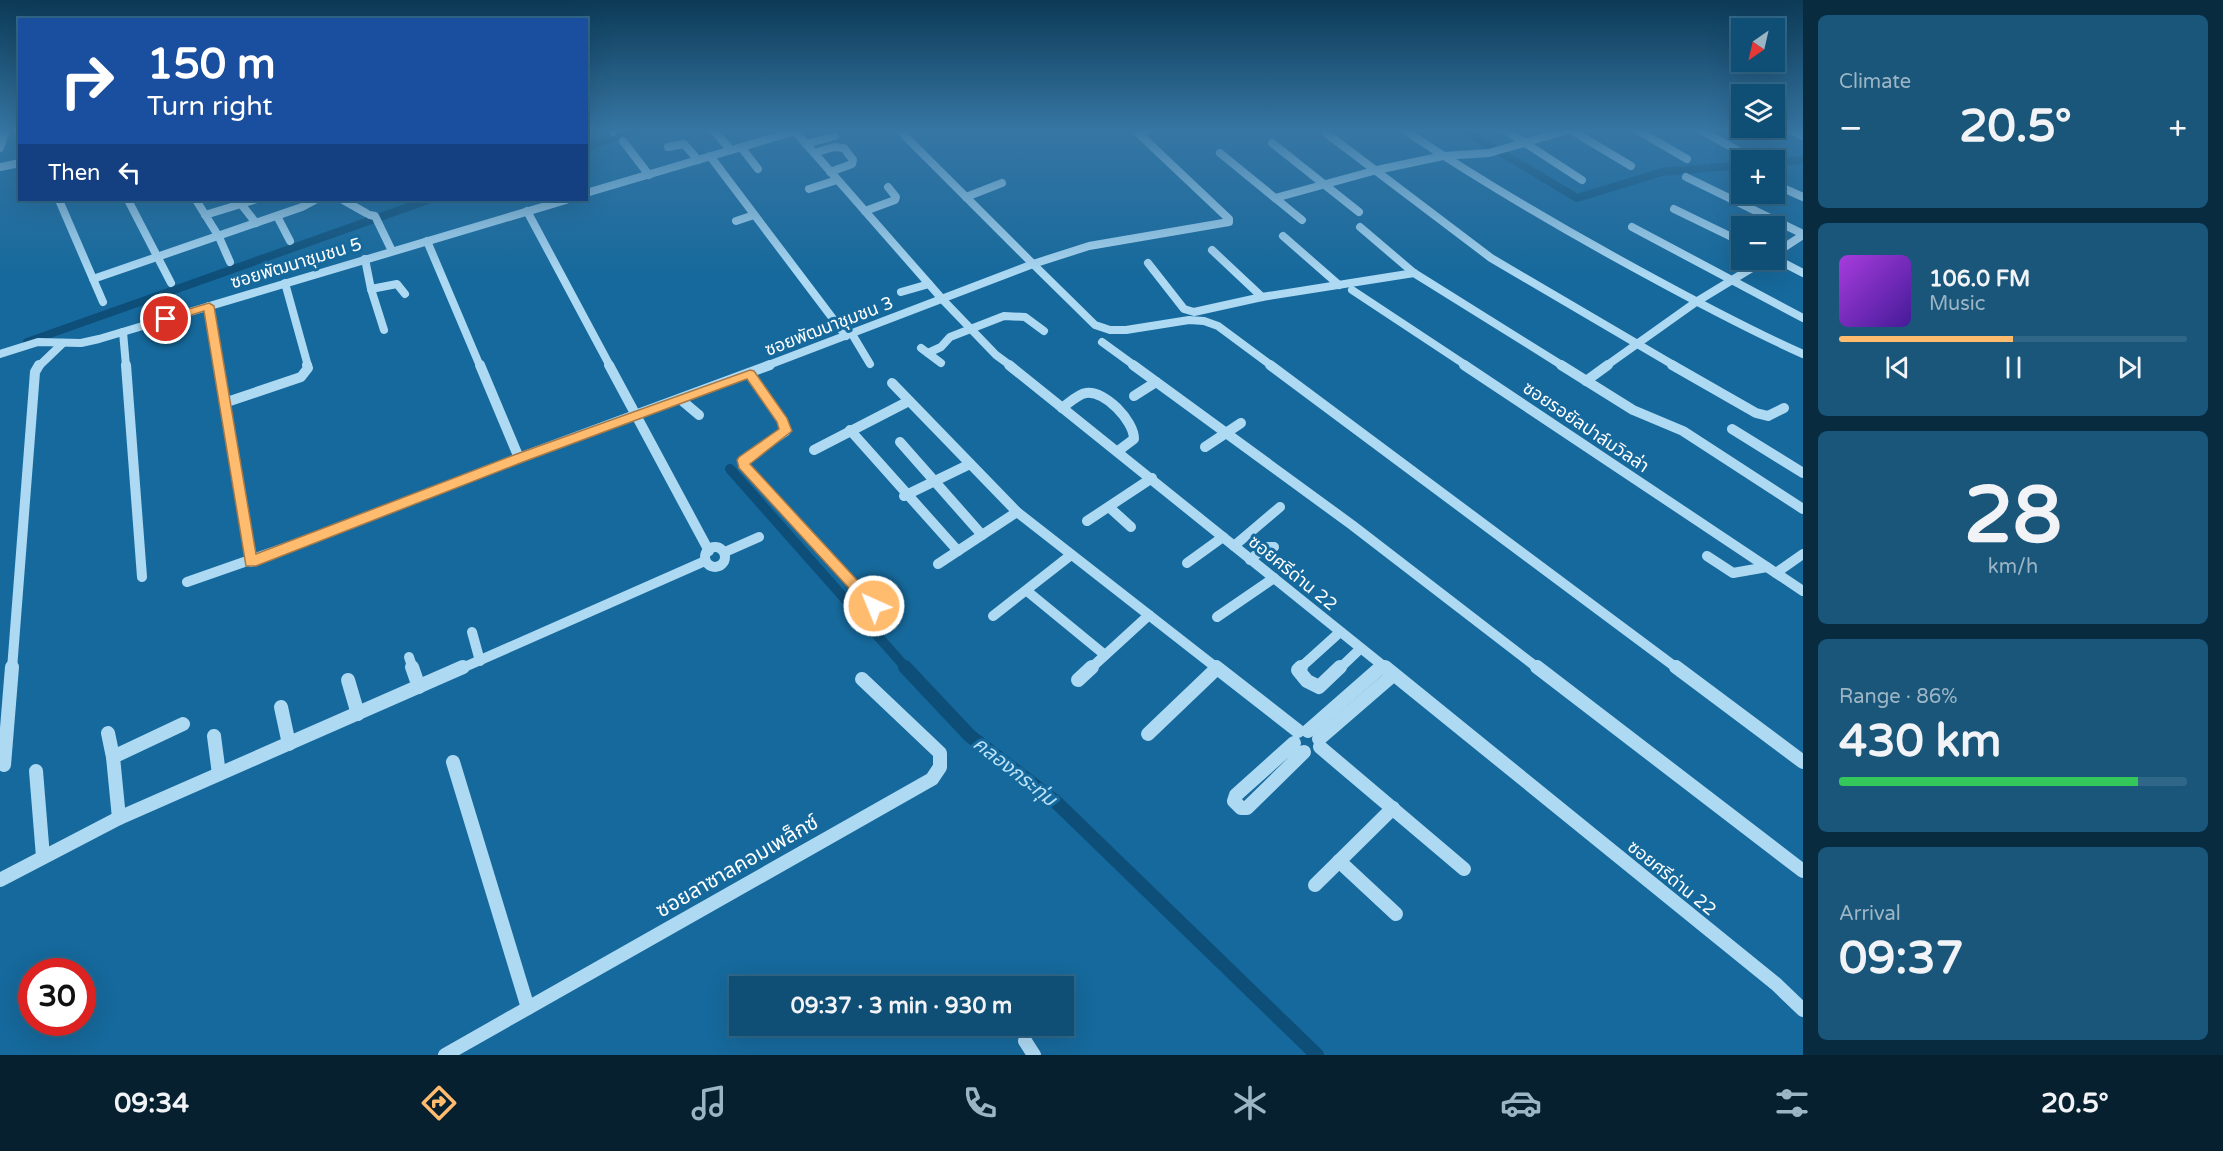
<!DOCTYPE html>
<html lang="en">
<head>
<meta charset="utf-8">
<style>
	body { margin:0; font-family:"Varela Round","Noto Sans Thai",sans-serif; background:#19567a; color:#f1f3f6; height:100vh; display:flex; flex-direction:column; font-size:22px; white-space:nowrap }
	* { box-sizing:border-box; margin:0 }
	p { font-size:20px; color:#9cb5c5 }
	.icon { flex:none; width:33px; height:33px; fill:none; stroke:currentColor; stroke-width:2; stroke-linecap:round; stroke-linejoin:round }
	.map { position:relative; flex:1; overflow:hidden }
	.side { display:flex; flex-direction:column; gap:15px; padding:15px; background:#092b40; width:420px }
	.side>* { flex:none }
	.hud { position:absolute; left:18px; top:18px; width:570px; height:183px; border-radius:0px; box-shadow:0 6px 24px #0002,0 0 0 2px #306687; background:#1a4fa0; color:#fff; overflow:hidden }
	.needle { width:39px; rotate:214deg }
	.controls { position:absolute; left:1731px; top:18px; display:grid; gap:12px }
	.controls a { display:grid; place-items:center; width:54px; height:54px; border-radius:0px; background:#104f75; box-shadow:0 6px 24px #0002,0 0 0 2px #306687; font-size:30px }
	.speed { position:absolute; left:18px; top:958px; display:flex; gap:12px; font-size:30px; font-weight:700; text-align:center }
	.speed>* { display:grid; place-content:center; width:78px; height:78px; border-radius:50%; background:#104f75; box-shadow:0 6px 24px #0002,0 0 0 2px #306687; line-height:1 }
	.speed .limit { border:9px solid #d22; background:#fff; color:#111 }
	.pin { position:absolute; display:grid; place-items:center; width:51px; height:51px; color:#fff; margin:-26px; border:3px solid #fff; border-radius:50%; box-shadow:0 2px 6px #0007 }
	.me { position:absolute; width:66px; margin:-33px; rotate:316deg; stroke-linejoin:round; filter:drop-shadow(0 0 4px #0008) }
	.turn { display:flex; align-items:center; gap:21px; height:126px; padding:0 30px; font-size:27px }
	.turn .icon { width:78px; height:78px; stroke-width:2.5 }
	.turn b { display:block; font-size:42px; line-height:51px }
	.then { display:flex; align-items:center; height:57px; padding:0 30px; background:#0003; gap:12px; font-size:22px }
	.big { font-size:45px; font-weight:800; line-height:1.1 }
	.side .card { flex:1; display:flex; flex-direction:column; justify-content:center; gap:9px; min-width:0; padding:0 21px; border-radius:9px; background:#19567a }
	.side .dial { align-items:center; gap:0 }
	.dial b { font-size:78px; line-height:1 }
	.song { display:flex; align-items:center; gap:18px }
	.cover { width:72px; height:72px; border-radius:9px; background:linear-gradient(135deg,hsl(280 70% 55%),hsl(260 70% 35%)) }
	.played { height:6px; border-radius:3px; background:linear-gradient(90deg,#ffbb6e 50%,#306687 50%) }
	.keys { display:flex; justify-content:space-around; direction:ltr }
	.heat { display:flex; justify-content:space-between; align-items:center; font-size:33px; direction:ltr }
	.charge { height:9px; border-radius:4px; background:linear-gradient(90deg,#34c759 86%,#306687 0) }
	.trip { position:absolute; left:729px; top:976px; width:345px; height:60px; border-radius:0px; background:#104f75; box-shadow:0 6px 24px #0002,0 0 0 2px #306687; font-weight:800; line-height:60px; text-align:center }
	.menu { display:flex; height:96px; justify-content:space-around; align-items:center; background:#06202f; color:#9cb5c5 }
	.menu .icon { width:42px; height:42px }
	.menu .active { color:#ffbb6e }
	.menu b { font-size:27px; color:#f1f3f6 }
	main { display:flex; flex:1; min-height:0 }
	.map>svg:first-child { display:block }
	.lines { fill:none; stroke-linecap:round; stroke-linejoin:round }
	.canal-far2 { stroke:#0e4f79; stroke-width:8 }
	.canal-far1 { stroke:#0e4f79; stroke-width:10 }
	.canal { stroke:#0e4f79; stroke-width:14 }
	.minor-far2 { stroke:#add9f3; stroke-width:8 }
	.minor-far1 { stroke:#add9f3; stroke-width:10 }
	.minor { stroke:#add9f3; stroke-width:14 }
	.route { fill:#ffbb6e; stroke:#a67a48; stroke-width:1.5 }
	.labels { text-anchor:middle; stroke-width:6; stroke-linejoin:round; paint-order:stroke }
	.street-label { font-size:18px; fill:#fff; stroke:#16699c }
	.water-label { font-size:20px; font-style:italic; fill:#b9e2f9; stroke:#16699c }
	.near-street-label { font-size:21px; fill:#fff; stroke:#16699c }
</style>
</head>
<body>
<main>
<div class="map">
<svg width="1803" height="1055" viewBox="0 0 1803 1055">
	<rect width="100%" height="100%" fill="#16699c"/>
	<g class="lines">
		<!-- canal-far2 -->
		<g class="canal-far2">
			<path d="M1463 130 1577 198 1662 172 1742 165"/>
			<path d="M586 147 638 130"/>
			<path d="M1774 162 1803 160"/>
			<path d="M27 342 428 200"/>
		</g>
		<!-- canal-far1 -->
		<path class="canal-far1" d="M730 469 907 669"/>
		<!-- canal -->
		<path class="canal" d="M905 667 970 736 1056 802 1317 1055"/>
		<!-- minor-far2 -->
		<g class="minor-far2">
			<path d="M611 130 613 132"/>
			<path d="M713 130 731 150"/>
			<path d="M794 130 943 300 996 355 1011 366"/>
			<path d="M899 130 1033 264 1089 246 1229 222V219L1137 132 1148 130"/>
			<path d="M1404 130C1481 181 1559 227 1640 271 1693 300 1747 329 1803 354"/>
			<path d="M1505 130 1582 180"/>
			<path d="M1571 130 1631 166"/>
			<path d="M1637 130 1687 159"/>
			<path d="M1701 130 1742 153"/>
			<path d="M1791 130 1803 136"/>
			<path d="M1326 133 1491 258 1675 366"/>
			<path d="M623 141 649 175"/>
			<path d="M1272 143 1359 212"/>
			<path d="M806 144 835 136"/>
			<path d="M668 147 684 144 698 160"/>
			<path d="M741 147 758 169"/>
			<path d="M0 148 6 130"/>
			<path d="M814 153 834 147 844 148 853 160 852 164 830 172"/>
			<path d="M1220 153 1302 220"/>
			<path d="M710 156 846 336"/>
			<path d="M0 167 20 163"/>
			<path d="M1686 177 1803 234"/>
			<path d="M1774 184 1803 197"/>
			<path d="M809 189 837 180"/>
			<path d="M586 193 799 130"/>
			<path d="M966 197 1002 183"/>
			<path d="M1275 198 1377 170 1443 156 1489 153 1568 130"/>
			<path d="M59 200 103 302"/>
			<path d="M128 200 171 283"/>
			<path d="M196 200 219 237 230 262"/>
			<path d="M343 200 366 213"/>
			<path d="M241 204 256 223"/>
			<path d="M1674 209 1742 242"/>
			<path d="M527 211 610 366"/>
			<path d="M865 211 895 200 896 197 888 187"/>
			<path d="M205 215 254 200"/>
			<path d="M370 215 375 216 392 251"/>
			<path d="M277 216 290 241"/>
			<path d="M736 221 754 215"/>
			<path d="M1360 227 1414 273 1563 366"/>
			<path d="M1632 227 1803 318"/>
			<path d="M1283 236 1339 285"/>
			<path d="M427 241 480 366"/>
			<path d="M1212 250 1262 297"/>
			<path d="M1774 254 1803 235"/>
			<path d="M1774 258 1803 273"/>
			<path d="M365 259 371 289 384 330"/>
			<path d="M1148 263 1184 309 1194 312 1262 297 1414 273"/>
			<path d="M93 279 302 207 315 200"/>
			<path d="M285 283 308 366"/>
			<path d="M371 289 397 284 405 294"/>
			<path d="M1352 290 1467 366"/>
			<path d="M901 292 929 284"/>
			<path d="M209 306 219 366"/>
			<path d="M123 332 126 366"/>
			<path d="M852 334 870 364"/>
			<path d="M1102 342 1135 366"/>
			<path d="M921 348 941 363"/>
			<path d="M928 353 941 347 950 337 1004 316 1025 317 1044 331"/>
			<path d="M0 354 38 342 81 343 99 339 566 200"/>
			<path d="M39 366 63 343"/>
			<path d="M766 366 1033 264 1095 325 1110 330H1126L1189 320 1204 321 1218 326 1272 366"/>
			<path d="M1606 366 1696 302 1765 260"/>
		</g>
		<!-- minor-far1 -->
		<g class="minor-far1">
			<path d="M126 365 142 577"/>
			<path d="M219 365 251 562"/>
			<path d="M480 365 519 458"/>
			<path d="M609 365 709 551"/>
			<path d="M1009 365 1387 669"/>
			<path d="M1133 365 1352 525 1539 669"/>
			<path d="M1270 365 1678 669"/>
			<path d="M1464 365 1803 591"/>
			<path d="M1561 365 1633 410 1683 431 1803 509"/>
			<path d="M1672 365 1756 413 1768 416 1784 408"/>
			<path d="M750 374 783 421 786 431 744 460V465L874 606"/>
			<path d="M1586 381 1608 365"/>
			<path d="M892 383 1017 512 1218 669"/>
			<path d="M1134 396 1156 382"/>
			<path d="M680 399 699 415"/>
			<path d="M224 403 301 377 308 368 307 365"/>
			<path d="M1062 408C1069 403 1078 394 1086 393 1105 390 1134 421 1134 439L1118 451"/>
			<path d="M1732 429 1803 473"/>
			<path d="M850 430 958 551"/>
			<path d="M900 442 982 535"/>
			<path d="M1205 447 1241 423"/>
			<path d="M814 450 909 401"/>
			<path d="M904 496 970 464"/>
			<path d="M1109 507 1131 527"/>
			<path d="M1087 521 1152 478"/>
			<path d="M1234 546 1280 507"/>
			<circle cx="715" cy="557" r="10"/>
			<path d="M725 552 759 537"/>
			<path d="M1707 556 1733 573 1767 567"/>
			<path d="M1250 560 1265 547H1274"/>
			<path d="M1187 563 1223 537"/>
			<path d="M938 564 1017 512"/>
			<path d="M1776 573 1803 554"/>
			<path d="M187 582 313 538 519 458 770 365"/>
			<path d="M1027 591 1105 655"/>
			<path d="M993 616 1071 555"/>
			<path d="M1217 617 1274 578"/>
			<path d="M472 632 480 661"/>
			<path d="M409 657 413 669"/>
			<path d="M12 669 35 372 39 365"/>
			<path d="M460 669 705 561"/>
			<path d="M1090 669 1149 615"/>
			<path d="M1299 669 1340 632"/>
			<path d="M1339 669 1360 649"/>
			<path d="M1379 669 1382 666"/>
		</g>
		<!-- minor -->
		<g class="minor">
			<path d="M412 667 419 687"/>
			<path d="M1216 667 1298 731"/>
			<path d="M1301 667 1298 670 1307 681 1319 687 1340 667"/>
			<path d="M1385 667 1776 984 1803 1010"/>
			<path d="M1537 667 1803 871"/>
			<path d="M1676 667 1803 762"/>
			<path d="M348 680 358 714"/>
			<path d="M1078 680 1092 667"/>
			<path d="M281 707 289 744"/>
			<path d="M1308 731 1381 667"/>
			<path d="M108 733 113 757"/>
			<path d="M1148 734 1216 669"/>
			<path d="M214 736 219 774"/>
			<path d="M1319 739 1393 675"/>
			<path d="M1294 743 1236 795 1234 801 1241 808H1247L1304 752"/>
			<path d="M1320 747 1464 869"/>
			<path d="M453 762 528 1008"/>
			<path d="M4 765 12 667"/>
			<path d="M36 771 43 857"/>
			<path d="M119 818 113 757 183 724"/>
			<path d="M1339 861 1396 914"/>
			<path d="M0 880 119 818 463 667"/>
			<path d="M1315 885 1393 808"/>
			<path d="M1025 1041 1034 1055"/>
			<path d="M445 1055 932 779 940 767V753L862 679"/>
		</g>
	</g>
	<!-- sky -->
	<linearGradient id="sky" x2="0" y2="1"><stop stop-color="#0c3a56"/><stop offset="0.47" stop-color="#3676a4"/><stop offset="1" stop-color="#3676a4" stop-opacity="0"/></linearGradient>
	<rect width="1803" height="277" fill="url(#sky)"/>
	<!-- route -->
	<path class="route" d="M209 303 214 306 256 554 514 455 750 370 754 371 787 418 792 431 750 464 881 606 879 610H869L739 468 737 460 739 457 779 429 777 422 747 379 523 462 256 566H246L204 311 166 323 160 319 162 317Z"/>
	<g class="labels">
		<!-- street labels -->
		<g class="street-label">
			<text transform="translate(296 263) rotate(-17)" y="6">ซอยพัฒนาชุมชน 5</text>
			<text transform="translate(829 326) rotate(-21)" y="6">ซอยพัฒนาชุมชน 3</text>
			<text transform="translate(1586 427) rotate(34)" y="6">ซอยรอยัลปาล์มวิลล่า</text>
			<text transform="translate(1293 573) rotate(39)" y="6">ซอยศรีด่าน 22</text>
			<text transform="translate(1672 878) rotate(39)" y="6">ซอยศรีด่าน 22</text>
		</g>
		<!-- water labels -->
		<g class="water-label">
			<text transform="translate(1015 771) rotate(38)" y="7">คลองกระทุ่ม</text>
		</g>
		<!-- near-street labels -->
		<g class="near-street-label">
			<text transform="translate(737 866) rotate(-30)" y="7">ซอยลาซาลคอมเพล็กซ์</text>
		</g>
	</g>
</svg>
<div class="controls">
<a><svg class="needle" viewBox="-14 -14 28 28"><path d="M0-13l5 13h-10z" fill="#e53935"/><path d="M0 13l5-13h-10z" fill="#9cb5c5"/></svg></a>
<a><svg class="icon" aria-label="layers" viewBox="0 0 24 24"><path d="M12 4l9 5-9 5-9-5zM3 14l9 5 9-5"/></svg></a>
<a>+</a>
<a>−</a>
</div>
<div class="speed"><div class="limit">30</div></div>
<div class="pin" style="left:166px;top:319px;background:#d93025"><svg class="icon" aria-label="arrive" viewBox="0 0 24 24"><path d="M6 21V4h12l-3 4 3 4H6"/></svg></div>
<svg class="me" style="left:874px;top:606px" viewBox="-20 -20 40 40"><circle r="17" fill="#ffbb6e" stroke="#fff" stroke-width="3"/><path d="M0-11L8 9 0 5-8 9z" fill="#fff"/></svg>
<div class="trip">09:37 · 3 min · 930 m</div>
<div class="hud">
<div class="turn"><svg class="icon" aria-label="right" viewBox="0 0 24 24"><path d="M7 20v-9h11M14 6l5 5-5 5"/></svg><div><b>150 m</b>Turn right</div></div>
<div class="then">Then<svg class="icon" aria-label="left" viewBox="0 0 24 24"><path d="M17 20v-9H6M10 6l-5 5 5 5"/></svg></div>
</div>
</div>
<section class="side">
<div class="card"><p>Climate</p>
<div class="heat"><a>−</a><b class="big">20.5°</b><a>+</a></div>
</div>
<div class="card">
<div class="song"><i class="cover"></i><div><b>106.0 FM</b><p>Music</p></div></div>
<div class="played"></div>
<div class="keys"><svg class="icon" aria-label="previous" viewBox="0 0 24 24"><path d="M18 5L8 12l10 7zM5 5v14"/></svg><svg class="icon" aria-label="pause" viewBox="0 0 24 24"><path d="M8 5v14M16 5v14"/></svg><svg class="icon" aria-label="next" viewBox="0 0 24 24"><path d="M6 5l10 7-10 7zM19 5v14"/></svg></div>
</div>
<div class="card dial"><b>28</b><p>km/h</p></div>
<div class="card"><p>Range · 86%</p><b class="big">430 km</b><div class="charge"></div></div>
<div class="card"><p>Arrival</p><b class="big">09:37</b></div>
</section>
</main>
<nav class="menu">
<b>09:34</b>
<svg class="icon active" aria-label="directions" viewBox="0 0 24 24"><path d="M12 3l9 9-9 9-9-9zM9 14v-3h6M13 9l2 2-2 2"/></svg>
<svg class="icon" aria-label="music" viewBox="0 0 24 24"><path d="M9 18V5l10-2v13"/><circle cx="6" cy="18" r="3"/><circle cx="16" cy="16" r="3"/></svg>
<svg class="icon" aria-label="phone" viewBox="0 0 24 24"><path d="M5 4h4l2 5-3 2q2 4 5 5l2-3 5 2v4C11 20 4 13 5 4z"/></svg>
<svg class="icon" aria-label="climate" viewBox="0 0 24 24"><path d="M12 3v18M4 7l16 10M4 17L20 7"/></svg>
<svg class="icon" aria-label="car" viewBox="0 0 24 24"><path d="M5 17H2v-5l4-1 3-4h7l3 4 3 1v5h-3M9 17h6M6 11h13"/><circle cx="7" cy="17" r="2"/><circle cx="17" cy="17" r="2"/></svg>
<svg class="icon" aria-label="filters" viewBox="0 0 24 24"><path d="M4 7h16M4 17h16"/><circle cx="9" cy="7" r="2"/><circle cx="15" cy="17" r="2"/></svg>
<b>20.5°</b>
</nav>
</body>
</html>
